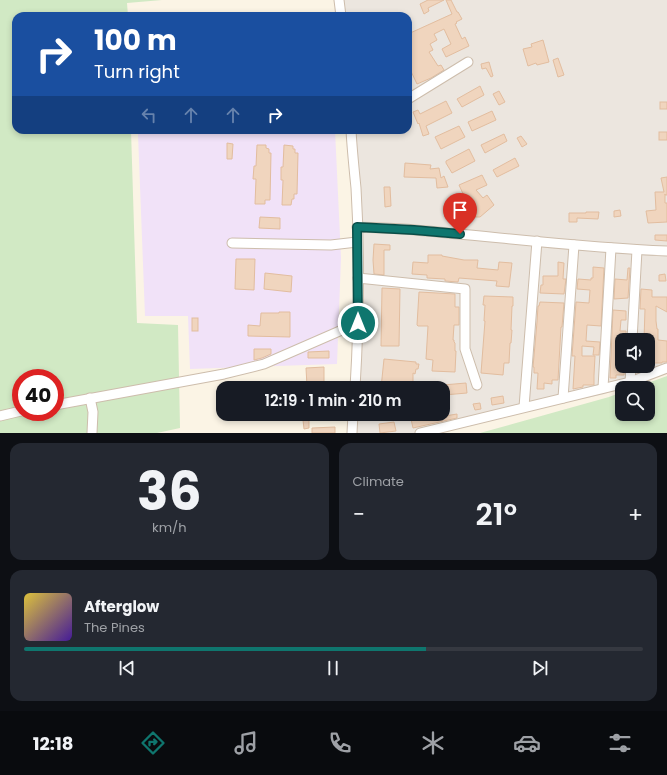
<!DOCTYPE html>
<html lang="en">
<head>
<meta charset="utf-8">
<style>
	body { margin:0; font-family:Poppins,sans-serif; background:#242831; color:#f1f3f6; height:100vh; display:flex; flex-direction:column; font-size:15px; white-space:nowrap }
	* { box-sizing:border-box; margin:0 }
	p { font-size:13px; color:#9ea1a6 }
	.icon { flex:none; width:22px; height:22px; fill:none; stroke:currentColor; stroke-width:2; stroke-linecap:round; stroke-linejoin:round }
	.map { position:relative; height:433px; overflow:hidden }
	.details { display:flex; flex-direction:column; gap:10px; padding:10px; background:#0d0f14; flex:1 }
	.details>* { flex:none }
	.guide { position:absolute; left:12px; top:12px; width:400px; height:122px; border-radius:12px; box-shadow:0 2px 6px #0003; background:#1a4fa0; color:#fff; overflow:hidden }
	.buttons { position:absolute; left:615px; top:333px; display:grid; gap:8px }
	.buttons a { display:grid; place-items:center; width:40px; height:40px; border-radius:8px; background:#171b24; box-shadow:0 2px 6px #0003; font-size:20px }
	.speed { position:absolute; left:12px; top:369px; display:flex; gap:8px; font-size:20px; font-weight:700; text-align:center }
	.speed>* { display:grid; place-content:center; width:52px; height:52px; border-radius:50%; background:#171b24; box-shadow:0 2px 6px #0003; line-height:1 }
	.speed .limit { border:6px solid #d22; background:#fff; color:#111 }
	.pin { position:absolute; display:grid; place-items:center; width:34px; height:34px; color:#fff; margin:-41px -17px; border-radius:50% 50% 50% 0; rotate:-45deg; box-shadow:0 0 4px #0007 }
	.pin .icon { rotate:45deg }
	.me { position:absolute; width:44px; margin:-22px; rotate:0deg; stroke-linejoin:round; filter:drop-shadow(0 0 3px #0008) }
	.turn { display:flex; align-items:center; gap:14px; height:84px; padding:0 16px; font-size:18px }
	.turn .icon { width:52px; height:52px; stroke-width:2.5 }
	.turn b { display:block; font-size:28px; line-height:34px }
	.lanes { display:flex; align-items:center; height:38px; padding:0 16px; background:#0003; justify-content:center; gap:20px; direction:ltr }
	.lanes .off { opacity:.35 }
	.big { font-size:30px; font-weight:600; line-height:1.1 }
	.details .card { flex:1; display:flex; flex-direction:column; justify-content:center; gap:6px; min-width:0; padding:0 14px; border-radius:12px; background:#242831 }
	.details .dial { align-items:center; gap:0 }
	.dial b { font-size:52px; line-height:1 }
	.song { display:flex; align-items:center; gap:12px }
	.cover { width:48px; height:48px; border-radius:6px; background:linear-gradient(135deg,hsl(50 70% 55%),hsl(260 70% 35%)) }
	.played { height:4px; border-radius:2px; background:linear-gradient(90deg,#0f766e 65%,#363941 65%) }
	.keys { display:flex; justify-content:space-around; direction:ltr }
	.heat { display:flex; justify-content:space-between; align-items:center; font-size:22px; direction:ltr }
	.details .tiles { flex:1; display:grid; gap:10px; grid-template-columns:1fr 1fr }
	.card:last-child { grid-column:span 2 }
	.trip { position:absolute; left:216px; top:381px; width:234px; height:40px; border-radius:12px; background:#171b24; box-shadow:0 2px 6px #0003; font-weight:600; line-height:40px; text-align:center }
	.dock { display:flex; height:64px; justify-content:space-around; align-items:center; background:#090b0e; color:#9ea1a6 }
	.dock .icon { width:28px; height:28px }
	.dock .on { color:#0f766e }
	.dock b { font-size:18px; color:#f1f3f6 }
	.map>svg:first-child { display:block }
	.industrial { fill:#ece6df; fill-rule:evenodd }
	.education { fill:#f1e2f8 }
	.green { fill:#d1e9c4; fill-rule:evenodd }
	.building { fill:#f0d5be; stroke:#e2bd9f }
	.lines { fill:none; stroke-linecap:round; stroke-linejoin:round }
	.minor-casing { stroke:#cdbdac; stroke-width:11 }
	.minor { stroke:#fff; stroke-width:9 }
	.route-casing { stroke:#0a4d48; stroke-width:10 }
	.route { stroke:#0f766e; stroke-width:7 }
</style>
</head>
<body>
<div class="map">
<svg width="667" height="433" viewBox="0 0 667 433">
	<rect width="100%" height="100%" fill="#fbf4e5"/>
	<!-- industrial -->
	<path class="industrial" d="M339 0H667V369L605 394 428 433H352V414H443V388H353L358 253 351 130H408V16H341ZM622 340H648V366H622Z"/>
	<!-- education -->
	<path class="education" d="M274 130H335L341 258 337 364 190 369 188 316H145L138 134Z"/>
	<!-- green -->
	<g class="green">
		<path d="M0 0H162L127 3 128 16H16V130H131L137 323 178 325 180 428 157 433H0ZM21 378H55V412H21Z"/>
		<path d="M667 376V433H480L609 397 622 392V414H648V388H634Z"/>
	</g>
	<!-- building -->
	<g class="building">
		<path d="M428 0H444L428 8 429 11 424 14 420 4Z"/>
		<path d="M446 0H451L457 12H458L462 19 456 22 457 23 455 24 462 39 465 37 469 46 446 57 442 49 451 44 444 29 434 34 437 40 430 44 433 50 429 52 438 66 441 65 444 70 431 78 417 84 408 65V34L452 14Z"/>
		<path d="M543 40 549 62 537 65 536 63 528 66 523 49 532 47 531 44Z"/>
		<path d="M558 58 564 75 558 77 553 60Z"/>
		<path d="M489 62 493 76 491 77 486 68 482 69 481 64Z"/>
		<path d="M480 86 484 95 462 107 457 99Z"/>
		<path d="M499 91 505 102 499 105 493 94Z"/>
		<path d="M446 101 452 113 426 126 429 134 423 136 419 123 418 124 413 112 418 110 420 114Z"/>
		<rect x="660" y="102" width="7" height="7"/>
		<path d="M492 111 496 120 472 131 468 122Z"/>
		<path d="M459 126 465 137 441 149 435 137Z"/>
		<rect x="659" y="132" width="8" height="8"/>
		<path d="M504 134 507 141 485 153 481 145Z"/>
		<path d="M521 136 527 144 522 147 517 138Z"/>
		<path d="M227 143 233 144 232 159H227Z"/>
		<path d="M257 145H266V148L269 149V153H271L270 200H265V204H255L256 179H253L254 166H256Z"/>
		<path d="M284 145 293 146V149H295V153H298L297 194H294V199H292L291 205H282L283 180H281V167H283Z"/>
		<path d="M469 149 475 161 452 173 446 163V161Z"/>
		<path d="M515 158 519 166 497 177 493 170Z"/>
		<path d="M405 163 431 165 430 169 439 168 441 178 444 176 448 187 437 188 436 178 404 177Z"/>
		<path d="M482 175 487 185 476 190 483 198 487 195 494 205 480 217H473L462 201 465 198 459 185Z"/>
		<path d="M667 177V195H665V194V203H667V222L648 223 646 211 656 210 655 192H664L661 178Z"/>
		<path d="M384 187H390L391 206 385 207Z"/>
		<path d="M620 210 621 216 614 217V211Z"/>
		<path d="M586 212H599L598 219 577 218V222H569V213H586Z"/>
		<path d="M260 217 280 218V229L259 228Z"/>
		<path d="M655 235H667V241L655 240Z"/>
		<path d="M374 244 390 245V250H384V275L374 274 373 260Z"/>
		<path d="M428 255H442V256L464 260H478L477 268 498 270 499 262 512 263 509 287 496 286 497 281 459 278 458 282 445 281V279L427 278V275L412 274 413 262 428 263Z"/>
		<path d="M236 259H255L254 290 235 289Z"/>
		<path d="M558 262 564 263 563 279H566L564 294 540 293 541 285H543V276H558Z"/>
		<path d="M593 267 604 268 601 326 587 325 586 341 600 342 599 355H593L594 347 582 346V356H595L594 375V385H583V387L573 389 575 356H572L576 302 589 303 590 290 577 289 578 279 591 280V278H593Z"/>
		<path d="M628 268H630L628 298 614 299 615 279 627 280Z"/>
		<path d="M265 273 292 276 291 292 264 289Z"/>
		<path d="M665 274 666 281H659V275Z"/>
		<path d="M382 288 400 289 399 346H381Z"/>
		<path d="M641 289 652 290V297H667V312L656 306V321L657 329H658V340L667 341V362H662V363H648V340H644L645 309H640Z"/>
		<path d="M419 292 455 294V307H459V325H454L453 340H454V342L455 343V351H456L455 372 432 371 433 360 426 359 428 326H418L417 325Z"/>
		<path d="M484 296 513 297V306H512L511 330H512L511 343H510L509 363H504L503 375 481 373 485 321H484L485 305H483Z"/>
		<path d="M540 302 564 303 562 327H561L558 380H552V384L544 383V389H537L538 373H534V367H533L537 322 538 306H539Z"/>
		<path d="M613 310 626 311V320H621L620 331H626V340H622V366H625L624 375H616V378H610Z"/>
		<path d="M279 312H290V337L248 336V325L260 326 261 313H279Z"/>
		<rect x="192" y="318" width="6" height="13"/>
		<path d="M254 349H271V354L262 358 254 360Z"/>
		<path d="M329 351V358H308V352Z"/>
		<path d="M384 359 416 362V364H419L418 369H416L415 374 413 373V384H422V388H381Z"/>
		<path d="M324 367V386H307L306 368Z"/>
		<path d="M466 383 467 393 444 395 443 385Z"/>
		<path d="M503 396 504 403 492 405 491 398Z"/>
		<path d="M480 403 481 409 475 410 473 404Z"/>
		<path d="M457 414V418L413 428 411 419 433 416V418Z"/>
		<path d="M303 420H309V428L304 429Z"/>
		<path d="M394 422 396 431 380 433 379 424Z"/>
		<path d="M335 427V433H312V428Z"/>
	</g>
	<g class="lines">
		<defs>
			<g id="minor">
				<path d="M339 0 341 16"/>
				<path d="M408 99 468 62"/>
				<path d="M351 130C352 149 354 168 356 188 360 254 359 322 355 388"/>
				<path d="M357 227C377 228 396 228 415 230 499 237 583 248 667 251"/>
				<path d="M232 243 331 245 357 242"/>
				<path d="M358 278 465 289V349L477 385"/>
				<path d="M632 340 637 250"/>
				<path d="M630 382 631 366"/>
				<path d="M603 388 611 248"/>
				<path d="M90 398 93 412 92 433"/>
				<path d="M563 398 574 245"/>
				<path d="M55 405 224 374 264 364 358 323"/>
				<path d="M524 407 537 241"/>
				<path d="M0 416 21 411"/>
				<path d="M352 433 353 414"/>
				<path d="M420 433 630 382 667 368"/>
			</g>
		</defs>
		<!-- minor casing -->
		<use href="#minor" class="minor-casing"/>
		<!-- minor -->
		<use href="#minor" class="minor"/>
	</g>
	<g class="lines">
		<defs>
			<path id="route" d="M358 323 357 227 414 230 460 234"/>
		</defs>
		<!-- route casing -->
		<use href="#route" class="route-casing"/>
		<!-- route -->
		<use href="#route" class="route"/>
	</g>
</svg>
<div class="buttons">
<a><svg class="icon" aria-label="sound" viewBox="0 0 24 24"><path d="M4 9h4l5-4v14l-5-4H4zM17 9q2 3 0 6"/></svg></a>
<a><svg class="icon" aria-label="search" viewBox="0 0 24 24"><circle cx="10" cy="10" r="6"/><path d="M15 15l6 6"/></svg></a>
</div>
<div class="speed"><div class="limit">40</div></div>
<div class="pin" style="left:460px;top:234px;background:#d93025"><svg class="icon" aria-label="arrive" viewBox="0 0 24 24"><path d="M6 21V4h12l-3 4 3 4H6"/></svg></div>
<svg class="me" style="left:358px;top:323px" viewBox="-20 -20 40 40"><circle r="17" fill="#0f766e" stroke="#fff" stroke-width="3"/><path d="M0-11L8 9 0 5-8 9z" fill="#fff"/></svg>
<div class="trip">12:19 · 1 min · 210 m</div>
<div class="guide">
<div class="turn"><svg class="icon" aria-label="right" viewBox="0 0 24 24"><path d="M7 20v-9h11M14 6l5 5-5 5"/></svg><div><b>100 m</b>Turn right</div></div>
<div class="lanes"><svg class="icon off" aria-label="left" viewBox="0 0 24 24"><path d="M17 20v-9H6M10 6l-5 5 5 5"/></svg><svg class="icon off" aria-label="ahead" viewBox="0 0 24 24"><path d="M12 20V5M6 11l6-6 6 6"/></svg><svg class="icon off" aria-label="ahead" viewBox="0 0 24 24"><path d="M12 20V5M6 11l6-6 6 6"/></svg><svg class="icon" aria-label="right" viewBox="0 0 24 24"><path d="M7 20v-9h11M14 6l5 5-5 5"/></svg></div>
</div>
</div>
<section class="details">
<div class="tiles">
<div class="card dial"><b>36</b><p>km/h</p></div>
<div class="card"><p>Climate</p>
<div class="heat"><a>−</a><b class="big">21°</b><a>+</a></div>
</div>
<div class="card">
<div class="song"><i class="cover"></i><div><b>Afterglow</b><p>The Pines</p></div></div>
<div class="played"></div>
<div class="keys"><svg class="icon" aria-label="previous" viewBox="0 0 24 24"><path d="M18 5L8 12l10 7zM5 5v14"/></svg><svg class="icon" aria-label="pause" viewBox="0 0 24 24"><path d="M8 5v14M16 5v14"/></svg><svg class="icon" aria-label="next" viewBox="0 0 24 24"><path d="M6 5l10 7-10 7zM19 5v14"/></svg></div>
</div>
</div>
</section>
<nav class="dock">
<b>12:18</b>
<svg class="icon on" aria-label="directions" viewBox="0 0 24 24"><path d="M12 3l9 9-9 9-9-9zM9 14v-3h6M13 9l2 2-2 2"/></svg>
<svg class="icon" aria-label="music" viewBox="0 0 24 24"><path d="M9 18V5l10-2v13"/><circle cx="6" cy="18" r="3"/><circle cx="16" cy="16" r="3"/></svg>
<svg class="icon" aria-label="phone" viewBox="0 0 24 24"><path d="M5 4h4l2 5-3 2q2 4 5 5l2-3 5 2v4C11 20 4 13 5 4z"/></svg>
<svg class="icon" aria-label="climate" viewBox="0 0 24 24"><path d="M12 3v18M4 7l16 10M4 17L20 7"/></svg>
<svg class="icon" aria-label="car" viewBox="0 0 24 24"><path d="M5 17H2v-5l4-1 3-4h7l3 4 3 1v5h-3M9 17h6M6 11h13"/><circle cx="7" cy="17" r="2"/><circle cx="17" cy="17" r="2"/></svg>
<svg class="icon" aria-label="filters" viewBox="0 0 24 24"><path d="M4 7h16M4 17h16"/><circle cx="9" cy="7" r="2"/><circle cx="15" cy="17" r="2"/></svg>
</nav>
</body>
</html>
